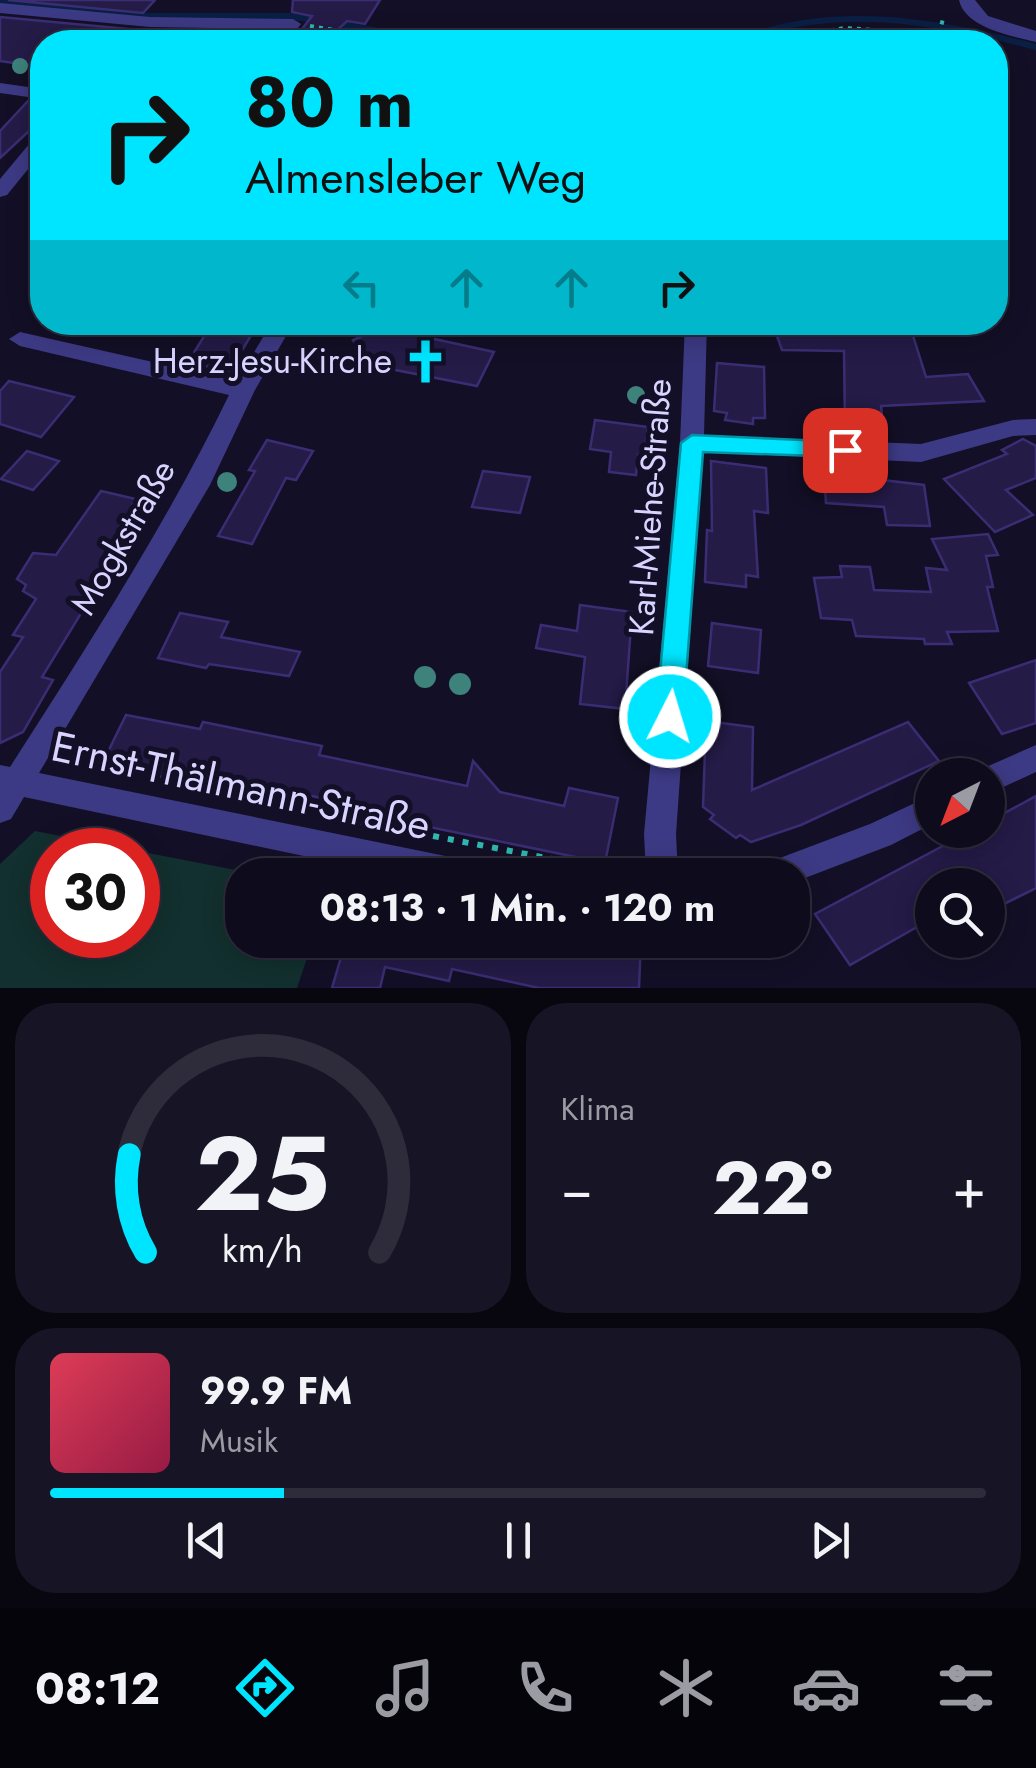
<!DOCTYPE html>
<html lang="de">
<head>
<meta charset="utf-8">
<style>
	body { margin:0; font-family:Jost,sans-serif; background:#171425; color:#f1f3f6; height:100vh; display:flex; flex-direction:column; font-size:38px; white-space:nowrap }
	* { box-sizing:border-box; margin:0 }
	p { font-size:32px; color:#9b9ba3 }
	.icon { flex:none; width:55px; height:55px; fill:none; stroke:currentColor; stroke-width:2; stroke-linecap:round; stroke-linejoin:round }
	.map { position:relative; height:988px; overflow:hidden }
	.drawer { display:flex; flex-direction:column; gap:15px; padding:15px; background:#08060f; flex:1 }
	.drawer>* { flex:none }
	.top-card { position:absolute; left:30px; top:30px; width:978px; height:305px; border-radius:40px; box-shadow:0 5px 25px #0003,0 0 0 2px #2e2b3b; background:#00e5ff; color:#111; overflow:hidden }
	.needle { width:65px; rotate:222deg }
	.buttons { position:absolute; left:915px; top:758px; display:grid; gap:20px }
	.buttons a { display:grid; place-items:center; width:90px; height:90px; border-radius:50%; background:#0e0b1c; box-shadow:0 5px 25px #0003,0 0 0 2px #2e2b3b; font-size:50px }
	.speed { position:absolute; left:30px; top:828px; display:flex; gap:20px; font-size:50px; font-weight:700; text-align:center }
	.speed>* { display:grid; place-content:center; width:130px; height:130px; border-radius:50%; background:#0e0b1c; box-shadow:0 5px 25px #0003,0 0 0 2px #2e2b3b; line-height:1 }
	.speed .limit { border:15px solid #d22; background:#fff; color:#111 }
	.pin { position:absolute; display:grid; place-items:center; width:85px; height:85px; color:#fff; margin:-42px; border-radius:20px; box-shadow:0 5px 15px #0006 }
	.me { position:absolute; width:110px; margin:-55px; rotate:5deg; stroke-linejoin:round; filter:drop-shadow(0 0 8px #0008) }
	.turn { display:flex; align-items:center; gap:35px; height:210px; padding:0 50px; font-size:45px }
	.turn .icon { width:130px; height:130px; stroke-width:2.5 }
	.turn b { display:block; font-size:70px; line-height:85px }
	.lanes { display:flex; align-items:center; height:95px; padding:0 50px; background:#0003; justify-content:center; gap:50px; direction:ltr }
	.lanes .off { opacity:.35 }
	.big { font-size:75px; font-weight:700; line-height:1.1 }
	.drawer .widget { flex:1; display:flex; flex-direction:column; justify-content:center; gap:15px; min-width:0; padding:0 35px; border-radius:40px; background:#171425 }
	.drawer .dial { align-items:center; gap:0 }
	.dial svg { height:260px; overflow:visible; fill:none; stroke:#2e2b3b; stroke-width:7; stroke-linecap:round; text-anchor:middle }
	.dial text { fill:#f1f3f6; stroke:none }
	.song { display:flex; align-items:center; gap:30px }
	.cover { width:120px; height:120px; border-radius:15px; background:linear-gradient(135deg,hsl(350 70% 55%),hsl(340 70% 35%)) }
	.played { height:10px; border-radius:5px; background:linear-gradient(90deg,#00e5ff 25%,#2e2b3b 25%) }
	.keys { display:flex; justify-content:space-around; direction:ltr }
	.heat { display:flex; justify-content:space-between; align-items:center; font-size:55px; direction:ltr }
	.drawer .tiles { flex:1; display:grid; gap:15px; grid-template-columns:1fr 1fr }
	.widget:last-child { grid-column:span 2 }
	.trip { position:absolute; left:225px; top:858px; width:585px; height:100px; border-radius:40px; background:#0e0b1c; box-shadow:0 5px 25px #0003,0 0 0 2px #2e2b3b; font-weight:700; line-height:100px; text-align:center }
	.menu { display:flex; height:160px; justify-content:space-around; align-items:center; background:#06040b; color:#9b9ba3 }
	.menu .icon { width:70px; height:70px }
	.menu .current { color:#00e5ff }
	.menu b { font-size:45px; color:#f1f3f6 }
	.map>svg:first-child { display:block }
	.green { fill:#12302f }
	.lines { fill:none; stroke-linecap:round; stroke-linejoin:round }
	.stream { stroke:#0a1f44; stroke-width:6 }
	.building { fill:#241b47; stroke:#3b2d73; stroke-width:2.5 }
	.path-far1 { stroke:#2fb8b0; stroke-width:4; stroke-dasharray:4 5; stroke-linecap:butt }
	.path { stroke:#2fb8b0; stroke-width:6; stroke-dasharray:6 9; stroke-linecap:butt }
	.minor { fill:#3d3a85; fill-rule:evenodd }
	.tree { fill:#3d827b }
	.route { fill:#00e5ff; stroke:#0095a6; stroke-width:2.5 }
	.labels { text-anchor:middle; stroke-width:10; stroke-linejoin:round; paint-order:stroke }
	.poi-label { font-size:35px; fill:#d9d4ff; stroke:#130f26; text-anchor:end }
	.street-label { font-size:35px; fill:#d9d4ff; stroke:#130f26 }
	.near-street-label { font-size:42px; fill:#d9d4ff; stroke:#130f26 }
</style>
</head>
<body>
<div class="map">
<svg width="1036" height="988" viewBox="0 0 1036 988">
	<rect width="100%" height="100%" fill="#130f26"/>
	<!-- green -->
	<path class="green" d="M35 831 133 850H52V935H138V851L261 875H242V940H313L297 988H0V864Z"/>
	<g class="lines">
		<!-- stream -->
		<g class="stream">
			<path d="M0 1 151 16H289L446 42"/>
			<path d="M735 42C830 2 939 21 1036 47"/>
		</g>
	</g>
	<!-- building -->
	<g class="building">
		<path d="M8 0H155L143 13Z"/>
		<path d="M293 0H380L365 24 347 21 328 39 299 33 312 16 292 12Z"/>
		<path d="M0 17 128 29 115 42H42V67L0 61Z"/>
		<path d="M28 101 42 102V119L0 158V131Z"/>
		<path d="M213 322H259L229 372 188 362Z"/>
		<path d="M910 326 926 377 968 374 984 401 881 406 883 426 845 429 844 351 782 350 774 328Z"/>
		<path d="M376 330 395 334 397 331 494 352 477 386 380 367 378 371 356 366 363 356 353 340Z"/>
		<path d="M717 363 764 367 765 418H753V424L725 420 727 413 714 411Z"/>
		<path d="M9 381 74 397 41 437 0 424V391Z"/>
		<path d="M595 420 648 427 644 456 638 455 636 475 609 472 611 452 590 449Z"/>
		<path d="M1023 439 1036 446V478L1006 490 1033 515 995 532 944 479 1007 454 1002 450Z"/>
		<path d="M267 440 313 451 296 480 286 478 252 544 218 536 255 471 249 470Z"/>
		<path d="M27 451 59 461 33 490 1 479Z"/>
		<path d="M711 461 766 468 768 513 754 511 758 577 746 575V587L705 582 707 530 712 531Z"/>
		<path d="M483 471 530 477 520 513 472 507Z"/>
		<path d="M824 473 924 485 930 526 887 525 884 507 826 503Z"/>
		<path d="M101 491 136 499 116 534 123 535 96 589 42 677 53 680 23 732 0 743V672L23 637 13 635 36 599 23 591 26 585 17 579 33 553 56 555Z"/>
		<path d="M988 534 998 555 986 556 993 587H987L998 631 947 632 952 644H925L924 639 856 636 852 620 821 618 814 578 842 577 840 566 870 567 874 590 931 592 926 568 947 570 932 539Z"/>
		<path d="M580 605 632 612 625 709 580 704 585 657 536 648 541 625 577 631Z"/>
		<path d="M180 613 228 622 221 637 300 652 289 676 209 664 206 668 158 658Z"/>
		<path d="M712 623 761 630 758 673 708 666Z"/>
		<path d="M1036 660V723L1002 734 969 683Z"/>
		<path d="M126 715 200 729 203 722 322 746 319 755 467 786 473 761 500 792 564 806 569 788 618 798 605 863 346 810 344 814 317 810 321 798 190 769 185 781 101 766Z"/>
		<path d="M706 721 753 727 752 790 908 722 939 761 801 825 751 842 740 835 736 838 710 819 714 815 703 807Z"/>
		<path d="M1036 796V888L988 912V885H932V909L919 917 924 923 850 965 815 914 973 830H988V822Z"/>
		<path d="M346 940H641L639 988H539L452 969 449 981 385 967 380 988H332Z"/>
	</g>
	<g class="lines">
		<!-- path-far1 -->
		<g class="path-far1">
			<path d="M310 26 407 42"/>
			<path d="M939 33 943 19"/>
			<path d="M759 42 845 28 973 37"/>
		</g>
		<!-- path -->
		<path class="path" d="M330 816 619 872 633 871"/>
		<!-- minor -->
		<g class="minor">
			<path d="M959 0H975L988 16 1036 31V42C1012 36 965 28 959 0Z"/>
			<path d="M0 3 150 17 293 19 301 24 287 42H270L280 29 150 27 0 13Z"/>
			<path d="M0 83 42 89V99L0 93Z"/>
			<path d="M42 135V152L7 195 0 197V179L35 137Z"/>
			<path d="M272 322H294L255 390 210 485 39 773 465 860 476 864 481 875H394L24 797 11 819 0 823V765L10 767C88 645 166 525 229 395L20 346 9 339 20 332 237 381Z"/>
			<path d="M685 322H707L704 435 921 444 1013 420 1036 419V435L1013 436 921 462 703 452 676 834 678 875H646L644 834 680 443Z"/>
			<path d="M1036 745V772L988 794V775H976L977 771Z"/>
			<path d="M932 795V824L891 845 792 883V875H759L764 864 870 824Z"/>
		</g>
	</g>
	<!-- trees -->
	<g class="tree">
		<circle cx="20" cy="66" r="8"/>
		<circle cx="636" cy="395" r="9"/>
		<circle cx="227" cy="482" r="10"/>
		<circle cx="425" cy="677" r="11"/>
		<circle cx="460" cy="684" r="11"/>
	</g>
	<!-- route -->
	<path class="route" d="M692 435 845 442 856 450 845 457 703 452 683 717 679 725 670 728 660 725 656 717 681 443Z"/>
	<!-- icons -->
	<defs>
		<symbol id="church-bare" viewBox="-9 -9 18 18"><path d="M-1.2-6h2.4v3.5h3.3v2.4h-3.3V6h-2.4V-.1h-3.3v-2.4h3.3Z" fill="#00e5ff" stroke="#130f26" stroke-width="2.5" paint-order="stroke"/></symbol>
	</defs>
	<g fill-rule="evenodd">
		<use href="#church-bare" x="394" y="330" width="63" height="63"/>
	</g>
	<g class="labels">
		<!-- poi labels -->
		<g class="poi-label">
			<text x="392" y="373">Herz-Jesu-Kirche</text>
		</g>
		<!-- street labels -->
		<g class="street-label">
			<text transform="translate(650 507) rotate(-86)" y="12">Karl-Miehe-Straße</text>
			<text transform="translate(123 537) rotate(-60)" y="12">Mogkstraße</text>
		</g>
		<!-- near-street labels -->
		<g class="near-street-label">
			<text transform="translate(241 785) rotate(12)" y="15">Ernst-Thälmann-Straße</text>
		</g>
	</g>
</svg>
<div class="buttons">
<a><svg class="needle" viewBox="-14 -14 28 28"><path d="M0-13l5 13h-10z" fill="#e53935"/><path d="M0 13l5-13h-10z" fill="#9b9ba3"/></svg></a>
<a><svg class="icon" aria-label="search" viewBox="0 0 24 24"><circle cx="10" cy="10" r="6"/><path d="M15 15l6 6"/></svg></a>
</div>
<div class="speed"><div class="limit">30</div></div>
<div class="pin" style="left:845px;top:450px;background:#d93025"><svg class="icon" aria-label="arrive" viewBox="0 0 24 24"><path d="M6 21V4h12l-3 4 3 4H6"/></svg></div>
<svg class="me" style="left:670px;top:717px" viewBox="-20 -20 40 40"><circle r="17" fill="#00e5ff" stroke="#fff" stroke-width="3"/><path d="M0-11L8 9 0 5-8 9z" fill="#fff"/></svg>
<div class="trip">08:13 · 1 Min. · 120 m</div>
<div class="top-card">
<div class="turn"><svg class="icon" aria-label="right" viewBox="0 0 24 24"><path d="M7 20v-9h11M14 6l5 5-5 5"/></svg><div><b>80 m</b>Almensleber Weg</div></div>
<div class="lanes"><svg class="icon off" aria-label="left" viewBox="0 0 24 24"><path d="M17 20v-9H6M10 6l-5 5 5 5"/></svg><svg class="icon off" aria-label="ahead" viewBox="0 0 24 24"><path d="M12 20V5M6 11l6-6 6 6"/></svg><svg class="icon off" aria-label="ahead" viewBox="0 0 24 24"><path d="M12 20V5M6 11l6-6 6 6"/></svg><svg class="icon" aria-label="right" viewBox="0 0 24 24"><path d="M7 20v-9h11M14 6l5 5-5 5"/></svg></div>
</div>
</div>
<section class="drawer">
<div class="tiles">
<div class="widget dial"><svg viewBox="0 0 100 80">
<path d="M14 69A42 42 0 1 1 86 69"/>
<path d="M14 69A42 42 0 0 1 9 39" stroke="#00e5ff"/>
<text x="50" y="56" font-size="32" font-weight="700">25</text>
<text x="50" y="72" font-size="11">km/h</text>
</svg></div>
<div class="widget"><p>Klima</p>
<div class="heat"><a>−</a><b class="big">22°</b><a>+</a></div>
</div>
<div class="widget">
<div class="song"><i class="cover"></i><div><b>99.9 FM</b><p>Musik</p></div></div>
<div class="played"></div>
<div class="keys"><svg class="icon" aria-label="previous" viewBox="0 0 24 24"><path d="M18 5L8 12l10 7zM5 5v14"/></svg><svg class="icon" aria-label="pause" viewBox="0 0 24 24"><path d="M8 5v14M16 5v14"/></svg><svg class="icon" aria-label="next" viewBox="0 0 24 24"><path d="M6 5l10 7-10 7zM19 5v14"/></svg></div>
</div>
</div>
</section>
<nav class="menu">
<b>08:12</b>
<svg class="icon current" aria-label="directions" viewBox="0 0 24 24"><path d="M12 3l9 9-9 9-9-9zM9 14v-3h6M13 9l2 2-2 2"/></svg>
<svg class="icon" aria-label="music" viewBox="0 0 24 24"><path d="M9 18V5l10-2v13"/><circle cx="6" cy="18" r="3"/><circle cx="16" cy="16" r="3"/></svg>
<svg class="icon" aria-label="phone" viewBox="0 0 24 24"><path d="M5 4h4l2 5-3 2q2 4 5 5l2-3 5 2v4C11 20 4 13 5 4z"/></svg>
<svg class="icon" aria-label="climate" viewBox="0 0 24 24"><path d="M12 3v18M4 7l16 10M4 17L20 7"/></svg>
<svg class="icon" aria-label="car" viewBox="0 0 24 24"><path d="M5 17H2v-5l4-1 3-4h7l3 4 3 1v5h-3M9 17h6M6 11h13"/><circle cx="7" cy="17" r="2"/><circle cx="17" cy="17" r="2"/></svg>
<svg class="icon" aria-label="filters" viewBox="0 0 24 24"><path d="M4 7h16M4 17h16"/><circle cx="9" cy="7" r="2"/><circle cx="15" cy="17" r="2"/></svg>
</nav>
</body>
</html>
